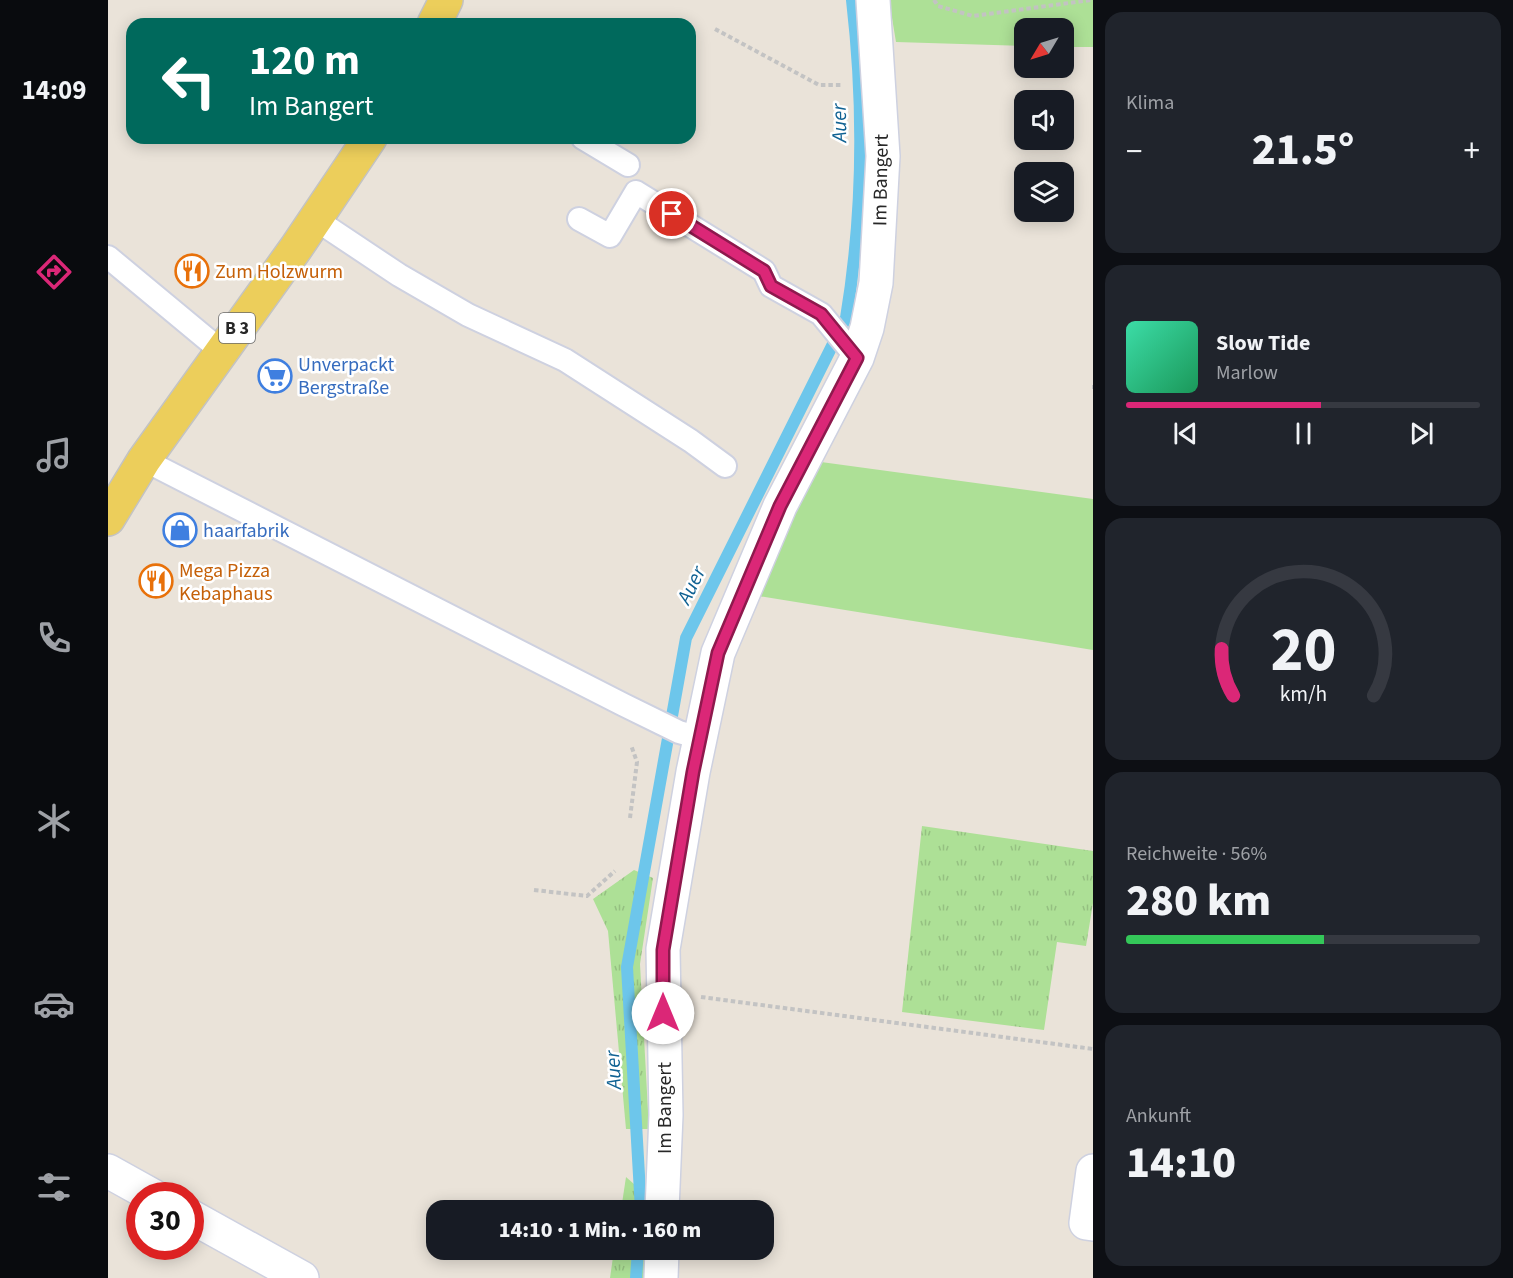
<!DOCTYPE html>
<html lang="de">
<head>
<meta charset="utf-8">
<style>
	body { margin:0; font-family:"Source Sans 3",sans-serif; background:#20242c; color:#f1f3f6; height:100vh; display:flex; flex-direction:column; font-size:22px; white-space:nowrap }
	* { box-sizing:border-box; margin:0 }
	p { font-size:20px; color:#9ea1a6 }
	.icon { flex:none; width:33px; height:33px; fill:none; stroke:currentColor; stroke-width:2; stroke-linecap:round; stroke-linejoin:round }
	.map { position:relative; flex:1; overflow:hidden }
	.panel { display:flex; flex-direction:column; gap:12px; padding:12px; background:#0d0f14; width:420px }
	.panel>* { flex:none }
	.guide { position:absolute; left:18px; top:18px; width:570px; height:126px; border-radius:18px; box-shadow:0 3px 15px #0003; background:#00695c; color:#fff; overflow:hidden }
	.needle { width:39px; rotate:232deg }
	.buttons { position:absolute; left:906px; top:18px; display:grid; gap:12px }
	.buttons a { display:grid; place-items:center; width:60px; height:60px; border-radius:12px; background:#171b24; box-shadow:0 3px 15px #0003; font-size:30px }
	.speed { position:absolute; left:18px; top:1182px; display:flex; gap:12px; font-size:30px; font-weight:700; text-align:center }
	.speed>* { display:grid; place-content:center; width:78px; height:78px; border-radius:50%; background:#171b24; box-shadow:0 3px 15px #0003; line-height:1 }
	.speed .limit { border:9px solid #d22; background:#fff; color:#111 }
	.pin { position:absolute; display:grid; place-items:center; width:51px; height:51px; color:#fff; margin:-26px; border:3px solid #fff; border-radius:50%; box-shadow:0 2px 6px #0007 }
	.me { position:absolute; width:66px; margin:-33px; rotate:0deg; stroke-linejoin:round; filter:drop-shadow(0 0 4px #0008) }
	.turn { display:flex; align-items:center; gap:21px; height:126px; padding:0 24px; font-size:27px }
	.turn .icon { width:78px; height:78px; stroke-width:2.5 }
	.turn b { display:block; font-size:42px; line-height:51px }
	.big { font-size:45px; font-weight:800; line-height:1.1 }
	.panel .tile { flex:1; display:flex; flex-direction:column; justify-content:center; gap:9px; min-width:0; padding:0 21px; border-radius:18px; background:#20242c }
	.panel .dial { align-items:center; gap:0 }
	.dial svg { height:156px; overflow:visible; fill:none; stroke:#363941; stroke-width:7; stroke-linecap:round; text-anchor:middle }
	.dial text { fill:#f1f3f6; stroke:none }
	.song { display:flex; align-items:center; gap:18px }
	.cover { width:72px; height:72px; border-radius:9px; background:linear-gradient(135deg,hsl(160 70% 55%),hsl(150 70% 35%)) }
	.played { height:6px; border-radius:3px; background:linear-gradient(90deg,#db2777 55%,#363941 55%) }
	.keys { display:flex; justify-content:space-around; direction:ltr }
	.heat { display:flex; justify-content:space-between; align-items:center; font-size:33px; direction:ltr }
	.charge { height:9px; border-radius:4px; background:linear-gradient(90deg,#34c759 56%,#363941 0) }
	.trip { position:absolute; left:318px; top:1200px; width:348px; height:60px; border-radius:18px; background:#171b24; box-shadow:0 3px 15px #0003; font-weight:800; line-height:60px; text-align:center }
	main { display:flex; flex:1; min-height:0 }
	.tabs { display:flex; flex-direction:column; width:108px; justify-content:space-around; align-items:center; background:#090b0e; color:#9ea1a6 }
	.tabs .icon { width:42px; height:42px }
	.tabs .selected { color:#db2777 }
	.tabs b { font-size:27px; color:#f1f3f6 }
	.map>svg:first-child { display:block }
	.grass { fill:url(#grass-tufts) }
	.park { fill:#ade096 }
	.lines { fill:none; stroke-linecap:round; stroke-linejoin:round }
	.stream { stroke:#6dc6eb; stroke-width:12 }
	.lane-casing { stroke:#ced1e0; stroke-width:26 }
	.street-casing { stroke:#ced1e0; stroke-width:36 }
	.primary-casing { stroke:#c3c3c3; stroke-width:36 }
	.path { stroke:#c3c3c3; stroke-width:4; stroke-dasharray:4.5 3; stroke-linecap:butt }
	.lane { stroke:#fff; stroke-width:22 }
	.street { stroke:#fff; stroke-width:33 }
	.primary { stroke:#ecce5b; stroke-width:33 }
	.route-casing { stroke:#8e194d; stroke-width:15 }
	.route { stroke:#db2777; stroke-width:10 }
	.labels { text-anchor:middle; stroke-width:5; stroke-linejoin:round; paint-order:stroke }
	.shield { fill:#fff; stroke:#686868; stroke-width:1.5 }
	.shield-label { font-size:18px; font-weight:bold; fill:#272727 }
	.street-label { font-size:20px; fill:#272727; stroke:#fff }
	.food-label { font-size:20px; fill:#c56008; stroke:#fff; text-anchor:start }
	.shop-label { font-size:20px; fill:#366cbe; stroke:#fff; text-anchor:start }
	.water-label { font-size:21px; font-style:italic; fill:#106293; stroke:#fff }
</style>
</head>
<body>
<main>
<nav class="tabs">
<b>14:09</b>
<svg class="icon selected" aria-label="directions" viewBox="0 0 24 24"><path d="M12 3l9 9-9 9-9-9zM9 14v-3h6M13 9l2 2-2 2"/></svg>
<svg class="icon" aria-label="music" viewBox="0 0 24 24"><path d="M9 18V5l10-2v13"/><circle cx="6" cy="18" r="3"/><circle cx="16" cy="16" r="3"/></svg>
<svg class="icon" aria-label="phone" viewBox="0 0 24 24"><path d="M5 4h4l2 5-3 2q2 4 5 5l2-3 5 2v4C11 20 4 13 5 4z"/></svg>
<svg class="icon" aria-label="climate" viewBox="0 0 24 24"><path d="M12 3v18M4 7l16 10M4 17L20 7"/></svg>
<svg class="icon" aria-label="car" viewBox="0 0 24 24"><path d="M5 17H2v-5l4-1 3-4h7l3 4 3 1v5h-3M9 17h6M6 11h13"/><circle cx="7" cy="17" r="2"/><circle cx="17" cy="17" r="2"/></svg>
<svg class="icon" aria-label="filters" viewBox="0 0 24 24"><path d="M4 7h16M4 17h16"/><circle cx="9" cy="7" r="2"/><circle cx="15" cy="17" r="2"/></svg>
</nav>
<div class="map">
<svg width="985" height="1278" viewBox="0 0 985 1278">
	<defs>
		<pattern id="grass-tufts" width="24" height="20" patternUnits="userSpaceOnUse" patternTransform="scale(1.5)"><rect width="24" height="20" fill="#ade096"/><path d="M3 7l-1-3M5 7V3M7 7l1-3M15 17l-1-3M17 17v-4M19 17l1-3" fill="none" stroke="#95c081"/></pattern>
	</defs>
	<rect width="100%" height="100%" fill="#eae3d9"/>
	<!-- grass -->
	<g class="grass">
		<path d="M814 826 985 851V903L978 946 949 942 936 1030 794 1012Z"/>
		<path d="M526 870 545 878 532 964 541 1129H518L500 931 485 899Z"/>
		<path d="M518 1177 543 1199V1210H513Z"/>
		<path d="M506 1250H540L539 1278H502Z"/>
	</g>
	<!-- park -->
	<g class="park">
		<path d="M781 0H985V47H956V28H916V46L788 42Z"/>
		<path d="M713 462 985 499V650L644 595Z"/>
	</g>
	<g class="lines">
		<!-- stream -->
		<g class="stream">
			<path d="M533 1210 519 967 578 638 738 318C755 215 756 104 744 0"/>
			<path d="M528 1278 530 1250"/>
		</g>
		<defs>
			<g id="lane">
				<path d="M475 138 520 165"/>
				<path d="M207 219 291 275 360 315 457 360 583 441 617 466"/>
				<path d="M471 219 502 236 528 192 656 271 663 286 713 314 749 358"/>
				<path d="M0 257 112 350"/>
				<path d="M36 460 516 705 571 732 592 738"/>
			</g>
			<g id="street">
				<path d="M0 1171 45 1196"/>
				<path d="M985 1171 978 1223 985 1224"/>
				<path d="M554 1210 558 1115 555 949 585 772 610 653 672 506 749 358 759 328 768 283 775 156 765 0"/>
				<path d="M82 1216 194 1278"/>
				<path d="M553 1278 554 1250"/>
			</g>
			<g id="primary">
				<path d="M326 24 338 0"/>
				<path d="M0 519 36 460 188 248 262 138"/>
			</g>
		</defs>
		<!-- lane casing -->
		<use href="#lane" class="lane-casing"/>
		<!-- street casing -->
		<use href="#street" class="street-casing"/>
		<!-- primary casing -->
		<use href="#primary" class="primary-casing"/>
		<!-- path -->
		<g class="path">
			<path d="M826 0 830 6 865 16 983 0"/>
			<path d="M607 29 711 85H733"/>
			<path d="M984 387H985"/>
			<path d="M522 818 529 762 523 745"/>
			<path d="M426 890 479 896 507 871"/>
			<path d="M593 997 985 1049"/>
		</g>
		<!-- lane -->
		<use href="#lane" class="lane"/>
		<!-- street -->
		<use href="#street" class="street"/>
		<!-- primary -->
		<use href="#primary" class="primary"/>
	</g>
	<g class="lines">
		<defs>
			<path id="route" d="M555 1013V950L585 772 610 653 672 506 749 358 713 314 663 286 656 271 564 214"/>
		</defs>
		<!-- route casing -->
		<use href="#route" class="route-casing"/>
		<!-- route -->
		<use href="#route" class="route"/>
	</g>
	<!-- icons -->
	<defs>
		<symbol id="restaurant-ring" viewBox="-11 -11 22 22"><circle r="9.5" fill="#fff" stroke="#e8710a" stroke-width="1.5"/><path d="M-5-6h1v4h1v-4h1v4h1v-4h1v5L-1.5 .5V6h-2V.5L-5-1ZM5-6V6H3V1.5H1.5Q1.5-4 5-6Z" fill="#e8710a"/></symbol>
		<symbol id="supermarket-ring" viewBox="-11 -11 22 22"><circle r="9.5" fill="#fff" stroke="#3f7fe0" stroke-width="1.5"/><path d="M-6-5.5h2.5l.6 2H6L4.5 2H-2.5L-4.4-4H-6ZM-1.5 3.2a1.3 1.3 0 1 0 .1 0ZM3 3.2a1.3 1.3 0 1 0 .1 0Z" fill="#3f7fe0"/></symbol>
		<symbol id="shop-ring" viewBox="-11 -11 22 22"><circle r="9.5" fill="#fff" stroke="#3f7fe0" stroke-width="1.5"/><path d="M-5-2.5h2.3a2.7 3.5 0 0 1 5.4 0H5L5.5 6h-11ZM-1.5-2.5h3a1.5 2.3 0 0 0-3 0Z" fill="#3f7fe0"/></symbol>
	</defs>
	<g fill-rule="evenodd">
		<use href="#restaurant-ring" x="65" y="252" width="38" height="38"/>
		<use href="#supermarket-ring" x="148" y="357" width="38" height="38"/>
		<use href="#shop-ring" x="53" y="511" width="38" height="38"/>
		<use href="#restaurant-ring" x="29" y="562" width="38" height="38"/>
	</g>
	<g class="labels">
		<!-- shield labels -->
		<rect class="shield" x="111" y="313" width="36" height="30" rx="4.5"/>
		<g class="shield-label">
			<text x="129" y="334">B 3</text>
		</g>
		<!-- street labels -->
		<g class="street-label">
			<text transform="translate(772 180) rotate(-89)" y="7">Im Bangert</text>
			<text transform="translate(556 1108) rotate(-90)" y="7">Im Bangert</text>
		</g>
		<!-- food labels -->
		<g class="food-label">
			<text x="107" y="278">Zum Holzwurm</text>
			<text x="71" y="577">Mega Pizza<tspan x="71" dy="23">Kebaphaus</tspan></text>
		</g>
		<!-- shop labels -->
		<g class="shop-label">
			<text x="190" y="371">Unverpackt<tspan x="190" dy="23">Bergstraße</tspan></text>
			<text x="95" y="537">haarfabrik</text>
		</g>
		<!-- water labels -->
		<g class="water-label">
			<text transform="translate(731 123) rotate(-91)" y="7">Auer</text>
			<text transform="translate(583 585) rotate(-64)" y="7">Auer</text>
			<text transform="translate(505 1070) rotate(-93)" y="7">Auer</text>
		</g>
	</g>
</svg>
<div class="buttons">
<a><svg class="needle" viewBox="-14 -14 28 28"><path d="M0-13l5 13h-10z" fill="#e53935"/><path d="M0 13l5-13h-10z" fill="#9ea1a6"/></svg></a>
<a><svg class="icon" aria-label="sound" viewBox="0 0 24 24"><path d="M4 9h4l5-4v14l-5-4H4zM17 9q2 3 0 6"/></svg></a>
<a><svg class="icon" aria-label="layers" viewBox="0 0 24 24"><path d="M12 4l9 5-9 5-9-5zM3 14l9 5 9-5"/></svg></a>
</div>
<div class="speed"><div class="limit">30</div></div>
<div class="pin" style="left:564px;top:214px;background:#d93025"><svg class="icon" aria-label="arrive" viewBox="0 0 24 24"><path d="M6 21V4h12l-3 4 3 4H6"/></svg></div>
<svg class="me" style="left:555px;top:1013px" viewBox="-20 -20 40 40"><circle r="19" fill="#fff"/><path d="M0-13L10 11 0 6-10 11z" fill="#db2777"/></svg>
<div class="trip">14:10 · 1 Min. · 160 m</div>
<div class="guide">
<div class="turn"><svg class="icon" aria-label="left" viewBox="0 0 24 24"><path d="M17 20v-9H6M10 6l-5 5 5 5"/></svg><div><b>120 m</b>Im Bangert</div></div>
</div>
</div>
<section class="panel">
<div class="tile"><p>Klima</p>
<div class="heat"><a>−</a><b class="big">21.5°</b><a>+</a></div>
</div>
<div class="tile">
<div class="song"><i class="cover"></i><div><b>Slow Tide</b><p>Marlow</p></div></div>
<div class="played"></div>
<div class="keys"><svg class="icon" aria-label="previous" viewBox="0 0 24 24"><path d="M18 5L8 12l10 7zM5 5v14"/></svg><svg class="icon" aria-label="pause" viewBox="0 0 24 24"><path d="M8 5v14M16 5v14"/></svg><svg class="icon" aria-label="next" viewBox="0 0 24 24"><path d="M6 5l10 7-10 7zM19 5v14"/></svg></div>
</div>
<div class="tile dial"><svg viewBox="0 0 100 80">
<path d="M14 69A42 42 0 1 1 86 69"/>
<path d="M14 69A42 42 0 0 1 8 45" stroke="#db2777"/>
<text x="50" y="56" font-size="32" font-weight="700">20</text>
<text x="50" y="72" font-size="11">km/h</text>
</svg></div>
<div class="tile"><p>Reichweite · 56%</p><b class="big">280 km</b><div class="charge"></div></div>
<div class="tile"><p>Ankunft</p><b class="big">14:10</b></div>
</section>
</main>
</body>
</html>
